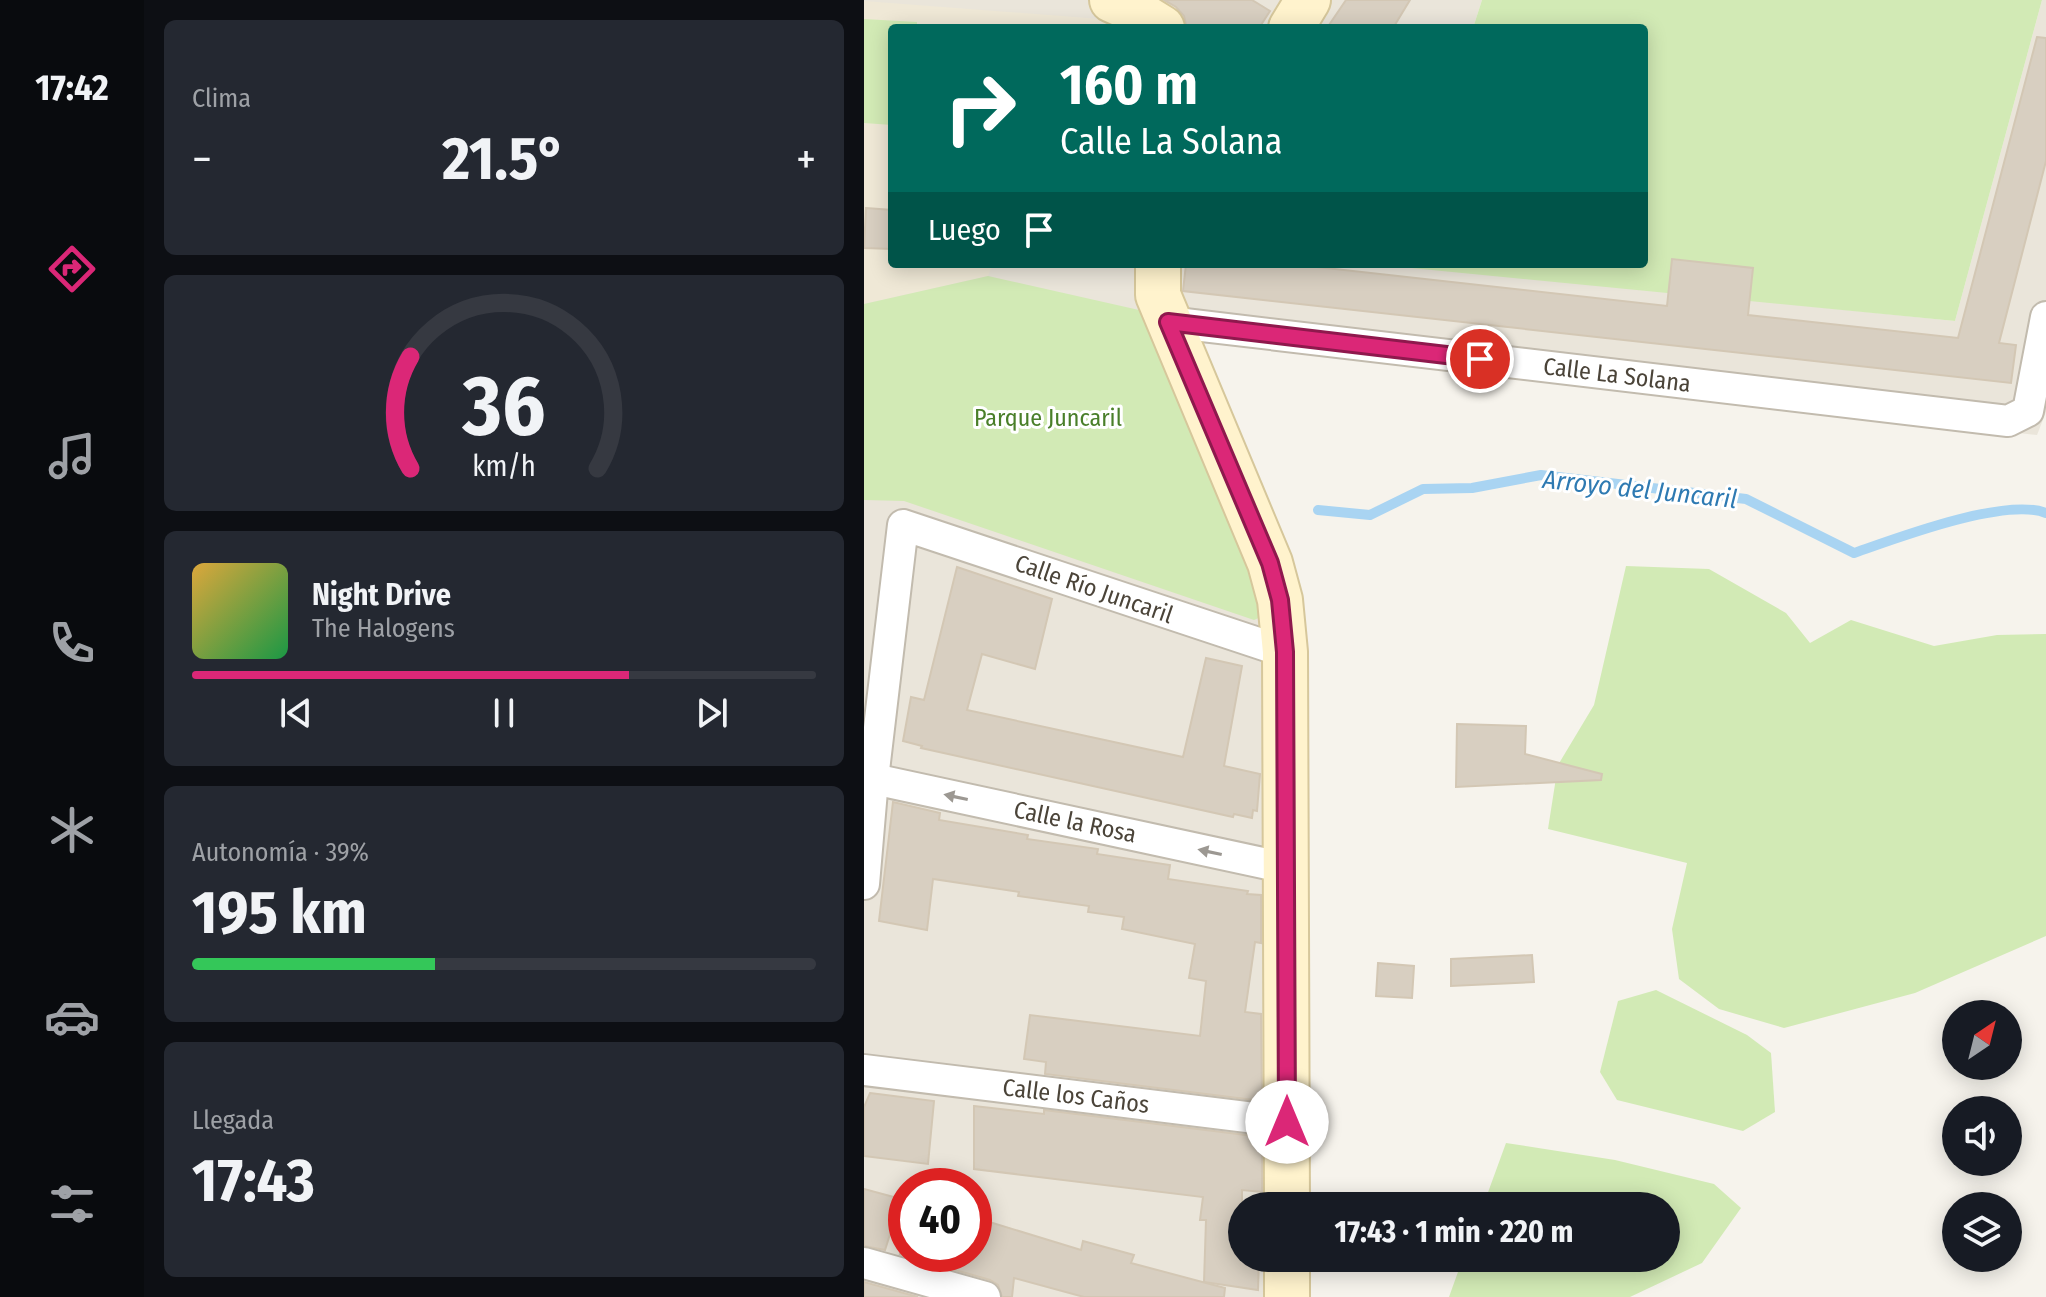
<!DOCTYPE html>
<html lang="es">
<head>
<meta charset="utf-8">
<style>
	body { margin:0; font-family:"Fira Sans Condensed",sans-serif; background:#242831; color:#f1f3f6; height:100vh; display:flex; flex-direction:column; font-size:30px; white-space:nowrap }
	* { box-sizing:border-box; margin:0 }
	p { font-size:26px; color:#9ea1a6 }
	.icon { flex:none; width:44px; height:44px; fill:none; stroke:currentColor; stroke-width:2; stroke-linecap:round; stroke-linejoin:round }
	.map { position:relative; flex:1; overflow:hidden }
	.sheet { display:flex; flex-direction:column; gap:20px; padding:20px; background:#0d0f14; width:720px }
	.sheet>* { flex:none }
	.hud { position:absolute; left:24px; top:24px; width:760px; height:244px; border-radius:8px; box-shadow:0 4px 20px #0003; background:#00695c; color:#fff; overflow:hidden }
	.needle { width:52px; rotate:35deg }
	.fabs { position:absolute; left:1078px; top:1000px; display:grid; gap:16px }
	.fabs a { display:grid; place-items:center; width:80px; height:80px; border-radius:50%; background:#171b24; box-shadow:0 4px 20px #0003; font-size:40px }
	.speed { position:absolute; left:24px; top:1168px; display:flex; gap:16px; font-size:40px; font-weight:700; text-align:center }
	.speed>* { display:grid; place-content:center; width:104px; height:104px; border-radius:50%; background:#171b24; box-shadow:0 4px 20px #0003; line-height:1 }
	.speed .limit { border:12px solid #d22; background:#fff; color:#111 }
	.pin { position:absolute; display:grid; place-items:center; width:68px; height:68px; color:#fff; margin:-34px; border:4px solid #fff; border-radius:50%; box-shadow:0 2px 8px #0007 }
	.me { position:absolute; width:88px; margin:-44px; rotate:0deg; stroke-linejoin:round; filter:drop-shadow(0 0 6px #0008) }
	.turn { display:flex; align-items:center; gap:28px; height:168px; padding:0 40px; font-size:36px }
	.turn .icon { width:104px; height:104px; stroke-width:2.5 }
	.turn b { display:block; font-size:56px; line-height:68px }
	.then { display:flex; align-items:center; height:76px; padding:0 40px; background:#0003; gap:16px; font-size:30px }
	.big { font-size:60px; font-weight:700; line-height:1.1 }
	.sheet .tile { flex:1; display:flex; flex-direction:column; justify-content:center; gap:12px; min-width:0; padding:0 28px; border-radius:12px; background:#242831 }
	.sheet .dial { align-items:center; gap:0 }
	.dial svg { height:208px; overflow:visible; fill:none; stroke:#363941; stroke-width:7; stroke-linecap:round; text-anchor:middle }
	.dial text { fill:#f1f3f6; stroke:none }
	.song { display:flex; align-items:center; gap:24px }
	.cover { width:96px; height:96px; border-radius:12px; background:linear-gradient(135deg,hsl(40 70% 55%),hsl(140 70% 35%)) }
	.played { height:8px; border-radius:4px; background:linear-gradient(90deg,#db2777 70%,#363941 70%) }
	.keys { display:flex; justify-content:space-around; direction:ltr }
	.heat { display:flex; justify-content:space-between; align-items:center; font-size:44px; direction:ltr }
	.charge { height:12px; border-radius:6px; background:linear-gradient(90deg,#34c759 39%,#363941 0) }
	.trip { position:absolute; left:364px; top:1192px; width:452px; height:80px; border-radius:40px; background:#171b24; box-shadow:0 4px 20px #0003; font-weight:700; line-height:80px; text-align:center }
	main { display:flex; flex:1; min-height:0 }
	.menu { display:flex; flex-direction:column; width:144px; justify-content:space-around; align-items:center; background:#090b0e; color:#9ea1a6 }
	.menu .icon { width:56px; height:56px }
	.menu .selected { color:#db2777 }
	.menu b { font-size:36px; color:#f1f3f6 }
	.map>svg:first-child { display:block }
	.residential { fill:#eae5da; fill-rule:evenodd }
	.education { fill:#efe8d6 }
	.green { fill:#d2eab5 }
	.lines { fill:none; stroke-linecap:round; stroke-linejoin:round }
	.stream { stroke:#a9d4f2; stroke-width:10 }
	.building { fill:#d8cfc1; stroke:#d3c7b4; stroke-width:2 }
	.street-casing { stroke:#c2bbae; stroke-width:34 }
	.secondary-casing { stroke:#d6c79b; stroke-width:48 }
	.street { stroke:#fff; stroke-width:30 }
	.secondary { stroke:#fff3cd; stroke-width:44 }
	.oneway { fill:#9c9892 }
	.route-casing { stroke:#8e194d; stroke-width:20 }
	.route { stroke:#db2777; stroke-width:14 }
	.labels { text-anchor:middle; stroke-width:6; stroke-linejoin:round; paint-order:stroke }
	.street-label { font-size:24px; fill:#4b4439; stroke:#fff }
	.park-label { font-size:24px; fill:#4a7f2a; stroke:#fff }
	.water-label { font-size:26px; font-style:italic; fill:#2e7ab2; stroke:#fff }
</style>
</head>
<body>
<main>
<nav class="menu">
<b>17:42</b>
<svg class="icon selected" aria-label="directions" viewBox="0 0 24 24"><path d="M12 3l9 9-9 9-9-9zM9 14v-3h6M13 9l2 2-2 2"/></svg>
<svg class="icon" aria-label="music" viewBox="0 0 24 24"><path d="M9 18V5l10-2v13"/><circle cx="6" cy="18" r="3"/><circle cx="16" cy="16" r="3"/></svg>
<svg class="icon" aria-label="phone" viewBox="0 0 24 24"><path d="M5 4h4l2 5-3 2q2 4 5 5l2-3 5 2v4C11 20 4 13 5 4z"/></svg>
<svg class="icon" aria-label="climate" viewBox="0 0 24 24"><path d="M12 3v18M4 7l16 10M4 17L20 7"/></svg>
<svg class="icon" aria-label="car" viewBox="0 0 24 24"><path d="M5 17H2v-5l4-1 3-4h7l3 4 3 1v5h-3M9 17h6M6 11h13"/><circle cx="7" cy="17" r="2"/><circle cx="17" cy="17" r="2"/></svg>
<svg class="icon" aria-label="filters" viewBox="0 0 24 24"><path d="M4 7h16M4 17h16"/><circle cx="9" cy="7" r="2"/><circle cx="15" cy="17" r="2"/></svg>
</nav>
<section class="sheet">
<div class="tile"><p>Clima</p>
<div class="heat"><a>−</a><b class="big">21.5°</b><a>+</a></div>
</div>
<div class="tile dial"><svg viewBox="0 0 100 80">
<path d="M14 69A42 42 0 1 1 86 69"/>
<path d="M14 69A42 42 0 0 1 14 26" stroke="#db2777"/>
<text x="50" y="56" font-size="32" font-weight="700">36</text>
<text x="50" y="72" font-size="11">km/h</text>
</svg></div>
<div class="tile">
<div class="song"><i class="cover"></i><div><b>Night Drive</b><p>The Halogens</p></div></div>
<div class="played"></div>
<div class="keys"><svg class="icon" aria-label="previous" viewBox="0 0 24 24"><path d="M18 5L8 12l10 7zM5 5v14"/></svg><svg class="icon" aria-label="pause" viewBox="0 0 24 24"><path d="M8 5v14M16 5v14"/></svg><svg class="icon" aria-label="next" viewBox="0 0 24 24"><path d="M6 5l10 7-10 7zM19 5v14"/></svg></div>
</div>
<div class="tile"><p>Autonomía · 39%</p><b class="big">195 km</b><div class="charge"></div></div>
<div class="tile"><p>Llegada</p><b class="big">17:43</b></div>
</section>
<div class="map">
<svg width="1182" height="1297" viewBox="0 0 1182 1297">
	<rect width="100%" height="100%" fill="#f6f3ec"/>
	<!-- residential -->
	<path class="residential" d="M0 0H618L609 28H28V264H528L1091 321 1178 0H1182V412L1173 435 338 342 426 596 432 1206H378V1258H432V1297H0ZM42 1186H110V1254H42Z"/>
	<!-- education -->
	<path class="education" d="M0 1 250 20 246 28H28V264H129L124 276 0 304Z"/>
	<!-- green -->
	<g class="green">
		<path d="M618 0H1178L1091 321 527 266 780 264V28H609Z"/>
		<path d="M0 19 53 22V28H28V125L0 123Z"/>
		<path d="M124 276 275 310 390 571 397 617 390 620 40 501 0 500V304Z"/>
		<path d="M762 566 845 569 922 613 946 643 987 620 1070 646 1133 635 1182 634V936L1051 993 920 1028 855 1009 815 979 808 929 823 863 684 829 694 765 730 705Z"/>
		<path d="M792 990 883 1035 907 1053 911 1112 879 1131 753 1100 736 1072 754 1001Z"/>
		<path d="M642 1143 751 1160 850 1184 877 1208 838 1263 766 1297H585L599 1258H802V1206H619Z"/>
	</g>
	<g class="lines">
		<!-- stream -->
		<path class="stream" d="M454 510 506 515 559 489 608 488 677 475 882 499 990 553C1033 538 1141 497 1182 513"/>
	</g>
	<!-- building -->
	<g class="building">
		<path d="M300 0H388L406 11 395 28H328L322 25 320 16 312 7Z"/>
		<path d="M482 0H546L529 28H463Z"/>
		<path d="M1173 37 1182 38V161L1135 343 1152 345 1147 383 319 291 322 264H426L803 306 808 259 889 268 884 315 1094 338Z"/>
		<path d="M2 208 28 210V249L0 248Z"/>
		<path d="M93 567 188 599 171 669 118 654 103 710 319 757 342 658 378 666 360 766 396 774 393 811 389 810 388 818 370 814 369 817 57 748 58 746 39 741 47 697 60 700Z"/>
		<path d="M593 724 662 726 661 754 738 774 737 780 592 787Z"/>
		<path d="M29 802 76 813 75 820 164 835 163 839 234 849 233 854 306 865 304 879 384 891 383 894 397 895V943L391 942 381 1012 397 1014 398 1101 181 1074 182 1062 160 1059 166 1015 336 1036 342 981 325 978 331 944 258 929 260 917 224 912 225 906 154 896 155 892 69 879 63 930 15 921Z"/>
		<path d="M668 955 670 982 587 986V959Z"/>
		<path d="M514 963 550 966 548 998 512 996Z"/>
		<path d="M6 1093 70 1101 64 1164 0 1156V1107Z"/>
		<path d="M110 1106 180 1114V1110L398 1137V1192L378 1190V1258H395L394 1290 340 1282 342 1220H336L339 1197 110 1169Z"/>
		<path d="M0 1189 37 1199 21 1250 0 1246Z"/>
		<path d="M119 1220 217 1250 219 1241 270 1255 267 1263 361 1288 360 1297H220L150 1278 148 1297H138L134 1285 126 1280 35 1254H110V1229L116 1231Z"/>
		<path d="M0 1282 54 1297H0Z"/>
	</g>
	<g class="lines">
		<defs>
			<g id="street">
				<path d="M304 322 1144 421 1164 411 1182 317"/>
				<path d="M0 777 422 868"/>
				<path d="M0 884 9 779 39 525 421 652"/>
				<path d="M0 1070 423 1122"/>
				<path d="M0 1263 121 1297"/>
			</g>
			<g id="secondary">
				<path d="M248 0 266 8 298 28"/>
				<path d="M427 28 444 0"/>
				<path d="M294 264V295L406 563 416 600 421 652 423 1206"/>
				<path d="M423 1297V1258"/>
			</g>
		</defs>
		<!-- street casing -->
		<use href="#street" class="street-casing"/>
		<!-- secondary casing -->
		<use href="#secondary" class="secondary-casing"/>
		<!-- street -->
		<use href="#street" class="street"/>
		<!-- secondary -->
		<use href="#secondary" class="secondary"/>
	</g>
	<!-- one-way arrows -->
	<defs><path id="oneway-solid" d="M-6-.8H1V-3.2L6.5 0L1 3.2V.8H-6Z" transform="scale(2)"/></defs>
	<g class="oneway">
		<use href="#oneway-solid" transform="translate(92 797) rotate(-168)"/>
		<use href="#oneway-solid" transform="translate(346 852) rotate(-168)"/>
	</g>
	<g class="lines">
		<defs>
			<path id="route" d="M423 1122 421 652 416 600 406 563 304 322 616 359"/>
		</defs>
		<!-- route casing -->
		<use href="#route" class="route-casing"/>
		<!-- route -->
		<use href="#route" class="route"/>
	</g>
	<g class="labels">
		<!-- street labels -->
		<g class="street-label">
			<text transform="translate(753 375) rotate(7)" y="8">Calle La Solana</text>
			<text transform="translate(230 589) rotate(19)" y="8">Calle Río Juncaril</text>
			<text transform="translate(211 822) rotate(12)" y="8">Calle la Rosa</text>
			<text transform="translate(212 1096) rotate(7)" y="8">Calle los Caños</text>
		</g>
		<!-- park labels -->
		<g class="park-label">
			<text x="184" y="426">Parque Juncaril</text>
		</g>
		<!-- water labels -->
		<g class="water-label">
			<text transform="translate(776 489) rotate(6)" y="9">Arroyo del Juncaril</text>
		</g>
	</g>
</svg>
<div class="fabs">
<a><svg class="needle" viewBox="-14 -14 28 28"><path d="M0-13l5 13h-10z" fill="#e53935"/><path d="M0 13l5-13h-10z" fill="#9ea1a6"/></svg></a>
<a><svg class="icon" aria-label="sound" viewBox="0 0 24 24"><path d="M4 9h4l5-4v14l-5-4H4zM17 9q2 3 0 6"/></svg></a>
<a><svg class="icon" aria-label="layers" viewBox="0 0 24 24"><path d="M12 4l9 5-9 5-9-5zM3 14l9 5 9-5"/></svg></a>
</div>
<div class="speed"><div class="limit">40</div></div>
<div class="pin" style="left:616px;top:359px;background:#d93025"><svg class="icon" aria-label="arrive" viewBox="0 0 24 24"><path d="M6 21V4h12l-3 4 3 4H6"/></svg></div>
<svg class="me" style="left:423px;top:1122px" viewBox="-20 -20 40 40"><circle r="19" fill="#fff"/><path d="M0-13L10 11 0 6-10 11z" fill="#db2777"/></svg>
<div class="trip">17:43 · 1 min · 220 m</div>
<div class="hud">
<div class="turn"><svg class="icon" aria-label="right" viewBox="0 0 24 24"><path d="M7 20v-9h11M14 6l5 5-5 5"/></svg><div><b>160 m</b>Calle La Solana</div></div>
<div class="then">Luego<svg class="icon" aria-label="arrive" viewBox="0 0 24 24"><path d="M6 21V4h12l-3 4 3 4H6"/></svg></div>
</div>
</div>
</main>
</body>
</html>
